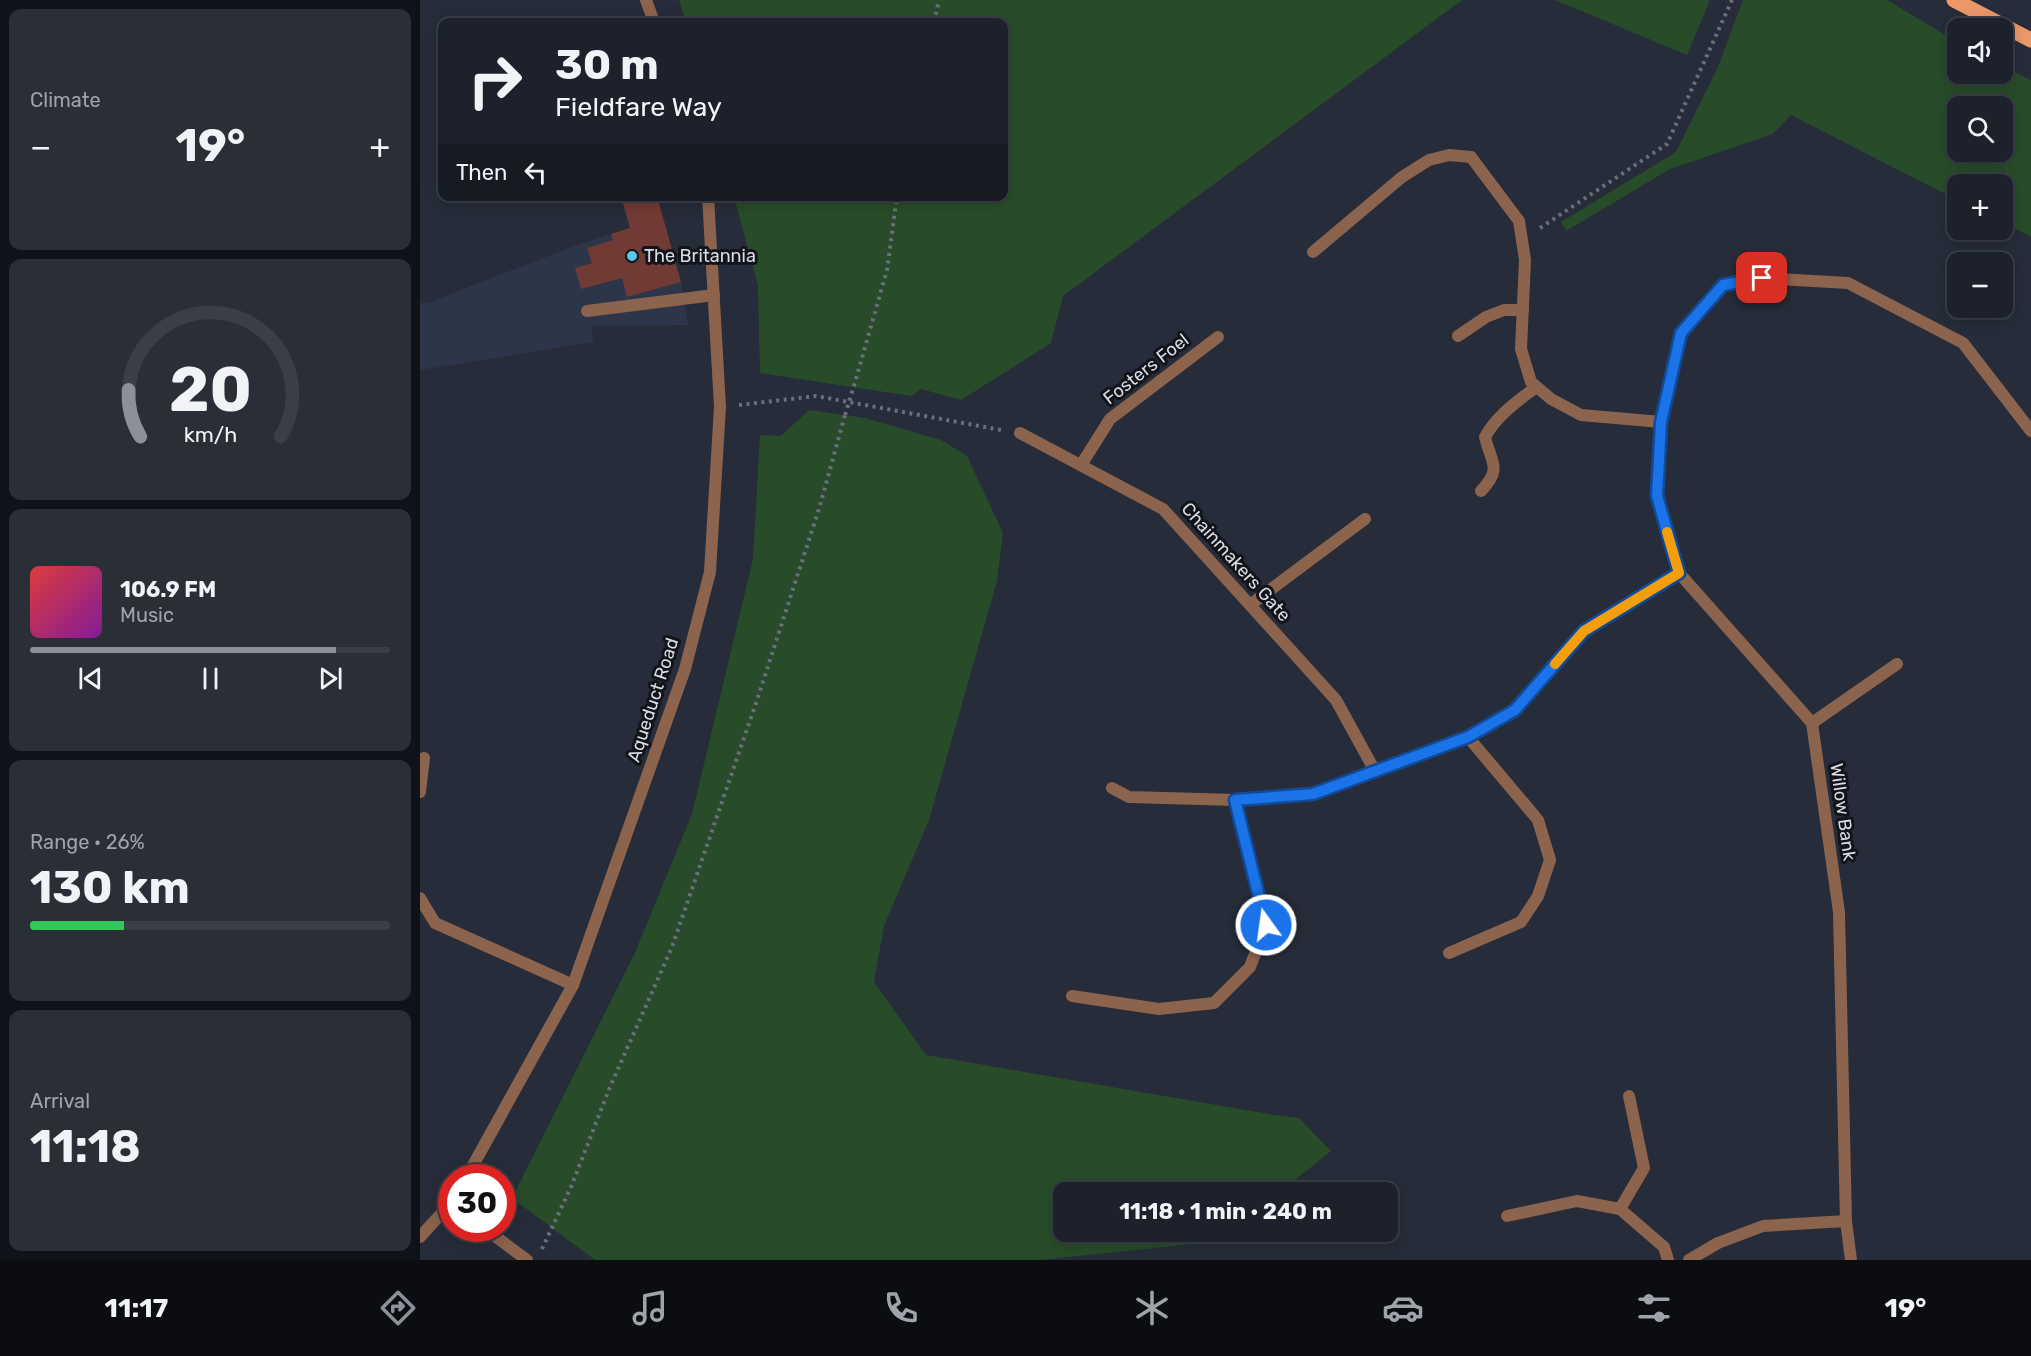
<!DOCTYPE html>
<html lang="en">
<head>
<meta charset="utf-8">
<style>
	body { margin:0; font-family:Rubik,sans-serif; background:#292e37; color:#f1f3f6; height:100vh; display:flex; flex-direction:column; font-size:22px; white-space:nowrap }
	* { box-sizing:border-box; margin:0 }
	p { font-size:20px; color:#a0a3a9 }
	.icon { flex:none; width:33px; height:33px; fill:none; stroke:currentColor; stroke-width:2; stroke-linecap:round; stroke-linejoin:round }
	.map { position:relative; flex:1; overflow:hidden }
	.side { display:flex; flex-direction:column; gap:9px; padding:9px; background:#0f1218; width:420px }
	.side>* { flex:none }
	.top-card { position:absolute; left:18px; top:18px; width:570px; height:183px; border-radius:12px; box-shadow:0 3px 15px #0003,0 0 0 2px #3a3e47; background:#1c212b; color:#f1f3f6; overflow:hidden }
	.buttons { position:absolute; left:1527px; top:18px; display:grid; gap:12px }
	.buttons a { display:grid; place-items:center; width:66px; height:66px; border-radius:12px; background:#1c212b; box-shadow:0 3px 15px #0003,0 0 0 2px #3a3e47; font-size:30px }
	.speed { position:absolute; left:18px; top:1164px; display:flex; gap:12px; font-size:30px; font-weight:700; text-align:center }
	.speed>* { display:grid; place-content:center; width:78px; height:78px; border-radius:50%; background:#1c212b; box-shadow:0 3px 15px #0003,0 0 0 2px #3a3e47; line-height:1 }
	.speed .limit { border:9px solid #d22; background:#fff; color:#111 }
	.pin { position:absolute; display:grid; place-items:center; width:51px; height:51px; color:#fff; margin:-26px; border-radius:12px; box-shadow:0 3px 9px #0006 }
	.me { position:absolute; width:66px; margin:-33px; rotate:346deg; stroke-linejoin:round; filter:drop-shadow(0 0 4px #0008) }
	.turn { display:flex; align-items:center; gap:21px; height:126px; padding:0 18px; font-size:27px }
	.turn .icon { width:78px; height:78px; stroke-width:2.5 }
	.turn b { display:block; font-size:42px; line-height:51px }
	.then { display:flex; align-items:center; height:57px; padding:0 18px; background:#0003; gap:12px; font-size:22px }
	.big { font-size:45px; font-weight:700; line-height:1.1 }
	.side .tile { flex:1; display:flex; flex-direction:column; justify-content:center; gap:9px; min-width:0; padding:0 21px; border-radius:12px; background:#292e37 }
	.side .dial { align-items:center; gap:0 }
	.dial svg { height:156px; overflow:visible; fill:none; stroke:#3a3e47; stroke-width:7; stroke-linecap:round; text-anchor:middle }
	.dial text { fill:#f1f3f6; stroke:none }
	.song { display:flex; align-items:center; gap:18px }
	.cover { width:72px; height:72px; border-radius:9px; background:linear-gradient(135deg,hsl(0 70% 55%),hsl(290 70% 35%)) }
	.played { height:6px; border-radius:3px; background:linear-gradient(90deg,#8c9099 85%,#3a3e47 85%) }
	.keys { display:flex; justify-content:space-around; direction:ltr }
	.heat { display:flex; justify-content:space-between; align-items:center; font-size:33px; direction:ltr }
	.charge { height:9px; border-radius:4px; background:linear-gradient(90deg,#34c759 26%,#3a3e47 0) }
	.trip { position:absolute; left:633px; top:1182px; width:345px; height:60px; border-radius:12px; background:#1c212b; box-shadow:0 3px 15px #0003,0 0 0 2px #3a3e47; font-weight:700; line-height:60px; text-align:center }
	.tabs { display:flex; height:96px; justify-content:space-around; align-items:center; background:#0b0d11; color:#a0a3a9 }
	.tabs .icon { width:42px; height:42px }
	.tabs .selected { color:#8c9099 }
	.tabs b { font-size:27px; color:#f1f3f6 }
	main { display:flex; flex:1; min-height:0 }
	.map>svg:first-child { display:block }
	.built { fill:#2d3548 }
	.green { fill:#284c29; fill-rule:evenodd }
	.building { fill:#723a34 }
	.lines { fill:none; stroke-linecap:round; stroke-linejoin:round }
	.path { stroke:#6a6f7a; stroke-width:4; stroke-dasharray:3 4.5; stroke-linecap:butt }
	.lane { stroke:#8c634d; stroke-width:12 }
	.street { stroke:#8c634d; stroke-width:12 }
	.primary { stroke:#ec9869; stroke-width:15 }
	.path-bridge { stroke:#6a6f7a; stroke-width:4; stroke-dasharray:3 4.5; stroke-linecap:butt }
	.route-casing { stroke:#114b97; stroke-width:15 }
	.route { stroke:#1a73e8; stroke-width:10 }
	.slow { stroke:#f59e0b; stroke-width:10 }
	.poi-dot { fill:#59c8e5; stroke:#12141a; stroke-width:2 }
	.labels { text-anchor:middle; stroke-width:6; stroke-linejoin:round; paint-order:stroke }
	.poi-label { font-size:18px; fill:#d9dde5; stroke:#12141a; text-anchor:start }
	.street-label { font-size:18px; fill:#d9dde5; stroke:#12141a }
</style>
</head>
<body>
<main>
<section class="side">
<div class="tile"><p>Climate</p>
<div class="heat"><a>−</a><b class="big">19°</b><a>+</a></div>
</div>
<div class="tile dial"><svg viewBox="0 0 100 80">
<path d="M14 69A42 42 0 1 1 86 69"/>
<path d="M14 69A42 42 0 0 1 8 45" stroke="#8c9099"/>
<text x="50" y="56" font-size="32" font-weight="700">20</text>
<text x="50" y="72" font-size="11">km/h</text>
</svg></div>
<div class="tile">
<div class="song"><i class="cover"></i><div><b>106.9 FM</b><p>Music</p></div></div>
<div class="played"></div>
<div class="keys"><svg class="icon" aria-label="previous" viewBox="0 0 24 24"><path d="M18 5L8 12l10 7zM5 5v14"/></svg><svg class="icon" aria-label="pause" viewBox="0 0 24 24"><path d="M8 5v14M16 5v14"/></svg><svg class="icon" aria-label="next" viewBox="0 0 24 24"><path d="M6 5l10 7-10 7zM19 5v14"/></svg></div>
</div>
<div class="tile"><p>Range · 26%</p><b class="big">130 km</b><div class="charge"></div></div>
<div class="tile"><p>Arrival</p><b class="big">11:18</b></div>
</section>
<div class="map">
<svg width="1611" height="1260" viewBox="0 0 1611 1260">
	<rect width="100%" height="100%" fill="#262c39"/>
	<!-- built -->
	<path class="built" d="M245 224 261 282 268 325 172 326 173 342 0 370V303H7L149 248 191 234 222 230Z"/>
	<!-- green -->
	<g class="green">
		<path d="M259 0H1042L643 296 631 343 541 400 501 389 491 396 340 373 338 285 314 197 584 196V22H266Z"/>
		<path d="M1135 0H1290L1267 55Z"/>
		<path d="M1323 0H1467L1537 42 1538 74H1582L1583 66 1611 80V237L1583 222 1582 184H1538L1537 200 1371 115 1353 134 1250 169 1146 231 1141 222 1256 152 1298 67ZM1538 106H1582V152H1538Z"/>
		<path d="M389 410 445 418 521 440 547 456 583 533 577 581 509 820 464 926 454 982 506 1055 849 1114 879 1118 911 1151 860 1192H644V1232H812L801 1241 620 1260H175L92 1198 214 955 272 814 333 559 340 435 361 436Z"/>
	</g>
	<!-- building -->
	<path class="building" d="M201 196H237L261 282 207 297 202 278 161 289 155 268 172 263 167 248 193 240 191 234 210 228Z"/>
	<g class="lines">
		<!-- path -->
		<g class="path">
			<path d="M514 22 519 0"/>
			<path d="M1120 228 1247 144 1312 0"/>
			<path d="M436 379 467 270 477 196"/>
			<path d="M319 405 396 396 581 430"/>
			<path d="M122 1249 151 1187 190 1087 252 947 336 703 399 509 425 415"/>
		</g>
		<!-- lane -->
		<g class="lane">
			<path d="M893 252 982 177 1009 160 1029 155 1051 157"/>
			<path d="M167 311 294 295"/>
			<path d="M1038 336 1066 317 1084 310H1103"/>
			<path d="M1061 491C1083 468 1071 463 1065 437 1077 415 1097 402 1116 387"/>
		</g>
		<!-- street -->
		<g class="street">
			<path d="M226 0 234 22"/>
			<path d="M1051 157 1099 221 1105 260 1101 349 1111 382 1131 399 1161 415 1241 422"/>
			<path d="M600 433 743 509 916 700 955 771"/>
			<path d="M661 465 690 419 798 337"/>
			<path d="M830 605 945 519"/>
			<path d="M1392 723 1477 664"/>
			<path d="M692 788 709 797 815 800 893 794 1048 737 1095 710 1164 631 1259 573"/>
			<path d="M0 792 4 758"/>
			<path d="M0 898 15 923 153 985"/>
			<path d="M1029 953 1101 922 1118 896 1130 860 1118 820 1048 737"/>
			<path d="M652 996 739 1009 794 1003 830 967 846 925 815 800"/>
			<path d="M46 1178 153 985 265 669 290 572 300 407 288 196"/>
			<path d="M1200 1209 1224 1168 1209 1096"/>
			<path d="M1087 1216 1157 1201 1200 1209 1244 1247 1248 1260"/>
			<path d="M64 1228 107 1260"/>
			<path d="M0 1237 32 1202"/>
			<path d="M1269 1260 1298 1243 1343 1226 1426 1221"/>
			<path d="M1431 1260 1426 1221 1419 912 1392 723 1259 573 1237 496 1241 422 1261 333 1303 285 1342 278 1428 283 1543 343 1611 431"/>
		</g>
		<!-- primary -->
		<path class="primary" d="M1534 0 1611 40"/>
		<!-- path-bridge -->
		<path class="path-bridge" d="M425 415 436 379"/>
	</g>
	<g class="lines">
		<defs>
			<path id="route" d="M846 925 815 800 893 794 1048 737 1095 710 1164 631 1259 573 1237 496 1241 422 1261 333 1303 285 1342 278"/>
		</defs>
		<!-- route casing -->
		<use href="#route" class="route-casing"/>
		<!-- route -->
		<use href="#route" class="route"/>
		<!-- slow -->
		<path class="slow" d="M1135 664 1164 631 1259 573 1247 532"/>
	</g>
	<!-- markers -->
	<circle class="poi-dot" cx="212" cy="256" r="6"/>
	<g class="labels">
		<!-- poi labels -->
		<g class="poi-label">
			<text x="224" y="262">The Britannia</text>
		</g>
		<!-- street labels -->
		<g class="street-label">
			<text transform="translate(726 369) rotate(-38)" y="6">Fosters Foel</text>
			<text transform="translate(816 562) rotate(48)" y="6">Chainmakers Gate</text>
			<text transform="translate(233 700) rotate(-72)" y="6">Aqueduct Road</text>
			<text transform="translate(1423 812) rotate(82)" y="6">Willow Bank</text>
		</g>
	</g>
</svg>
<div class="buttons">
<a><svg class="icon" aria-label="sound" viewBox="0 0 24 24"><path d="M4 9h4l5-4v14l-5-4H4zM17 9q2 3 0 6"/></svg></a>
<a><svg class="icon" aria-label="search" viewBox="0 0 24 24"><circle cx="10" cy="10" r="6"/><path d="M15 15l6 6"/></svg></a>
<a>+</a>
<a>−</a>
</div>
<div class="speed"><div class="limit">30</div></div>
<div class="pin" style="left:1342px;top:278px;background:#d93025"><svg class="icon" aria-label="arrive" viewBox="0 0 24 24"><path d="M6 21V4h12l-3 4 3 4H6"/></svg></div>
<svg class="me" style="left:846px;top:925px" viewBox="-20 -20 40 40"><circle r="17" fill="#1a73e8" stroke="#fff" stroke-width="3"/><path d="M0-11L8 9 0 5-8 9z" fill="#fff"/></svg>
<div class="trip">11:18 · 1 min · 240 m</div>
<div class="top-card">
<div class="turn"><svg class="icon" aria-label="right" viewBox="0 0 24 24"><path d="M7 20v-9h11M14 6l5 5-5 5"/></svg><div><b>30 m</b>Fieldfare Way</div></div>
<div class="then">Then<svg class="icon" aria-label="left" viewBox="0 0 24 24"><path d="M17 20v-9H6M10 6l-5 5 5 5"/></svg></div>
</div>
</div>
</main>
<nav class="tabs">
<b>11:17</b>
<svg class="icon selected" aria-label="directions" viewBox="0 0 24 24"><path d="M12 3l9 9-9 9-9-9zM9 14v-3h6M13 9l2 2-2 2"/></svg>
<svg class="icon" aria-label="music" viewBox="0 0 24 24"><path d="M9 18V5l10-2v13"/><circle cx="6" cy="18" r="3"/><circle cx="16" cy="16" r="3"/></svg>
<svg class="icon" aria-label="phone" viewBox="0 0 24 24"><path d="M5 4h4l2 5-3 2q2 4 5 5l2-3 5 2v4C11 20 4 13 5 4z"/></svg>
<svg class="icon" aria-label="climate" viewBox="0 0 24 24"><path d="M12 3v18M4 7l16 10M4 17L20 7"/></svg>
<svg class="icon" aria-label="car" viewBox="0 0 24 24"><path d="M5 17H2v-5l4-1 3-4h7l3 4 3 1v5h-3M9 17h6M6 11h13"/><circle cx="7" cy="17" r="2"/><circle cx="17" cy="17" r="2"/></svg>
<svg class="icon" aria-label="filters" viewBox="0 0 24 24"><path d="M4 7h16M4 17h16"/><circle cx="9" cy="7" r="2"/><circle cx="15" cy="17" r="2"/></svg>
<b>19°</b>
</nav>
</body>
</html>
